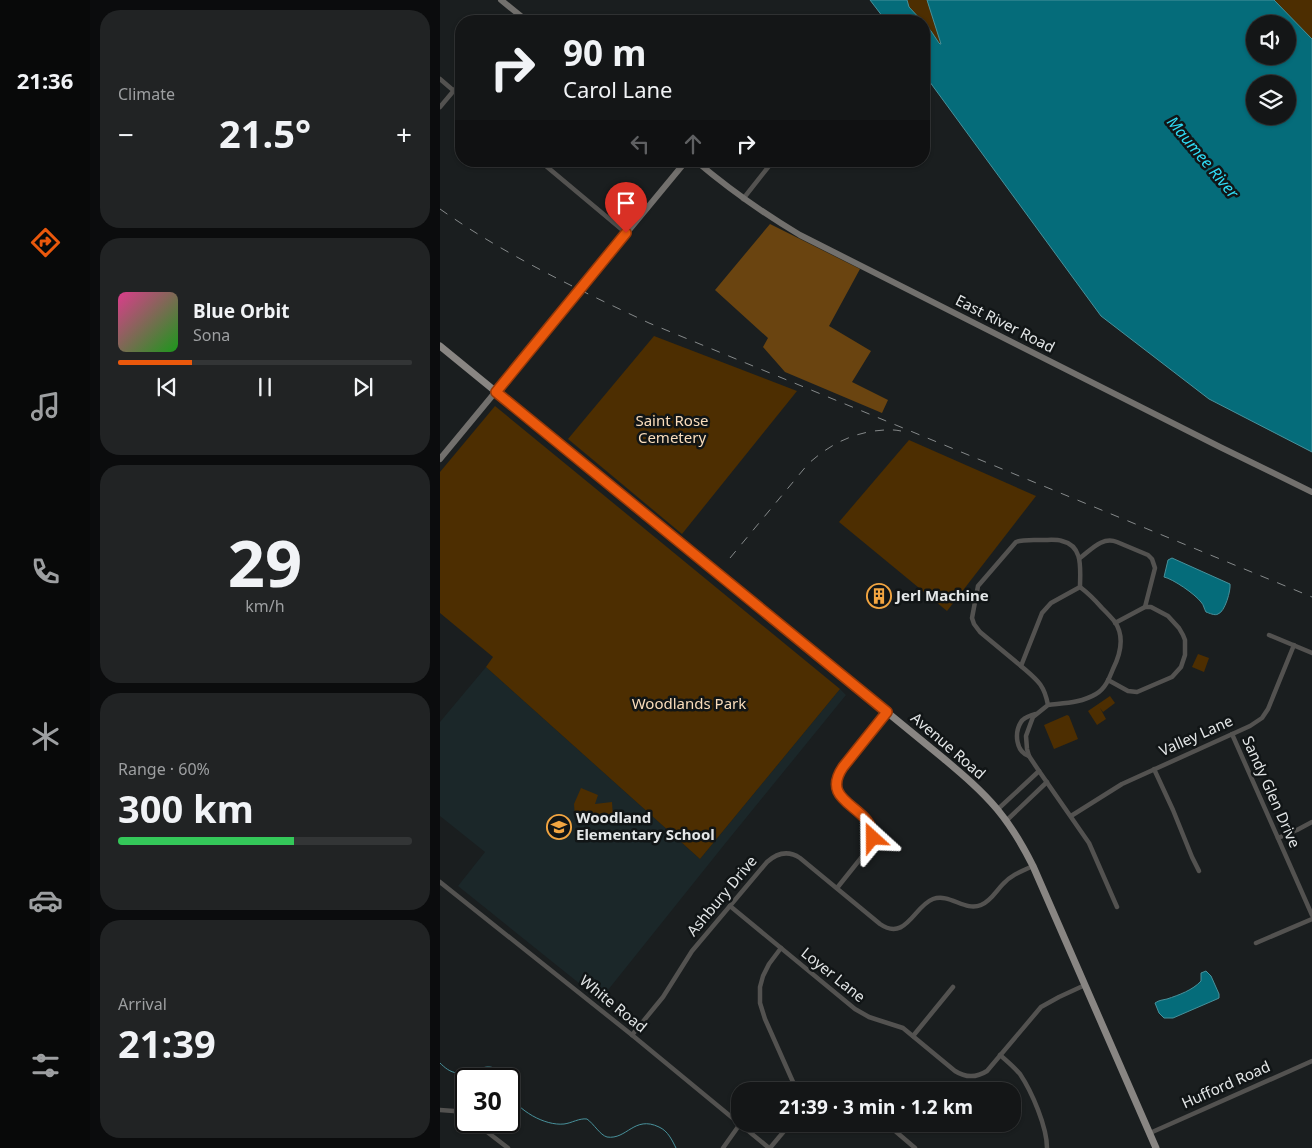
<!DOCTYPE html>
<html lang="en">
<head>
<meta charset="utf-8">
<style>
	body { margin:0; font-family:"Noto Sans",sans-serif; background:#212324; color:#f1f3f6; height:100vh; display:flex; flex-direction:column; font-size:19px; white-space:nowrap }
	* { box-sizing:border-box; margin:0 }
	p { font-size:16px; color:#9d9fa1 }
	.icon { flex:none; width:28px; height:28px; fill:none; stroke:currentColor; stroke-width:2; stroke-linecap:round; stroke-linejoin:round }
	.map { position:relative; flex:1; overflow:hidden }
	.drawer { display:flex; flex-direction:column; gap:10px; padding:10px; background:#0b0c0d; width:350px }
	.drawer>* { flex:none }
	.top-card { position:absolute; left:15px; top:15px; width:475px; height:152px; border-radius:20px; box-shadow:0 1px 4px #0004,0 0 0 1px #333536; background:#141617; color:#f1f3f6; overflow:hidden }
	.controls { position:absolute; left:806px; top:15px; display:grid; gap:10px }
	.controls a { display:grid; place-items:center; width:50px; height:50px; border-radius:50%; background:#141617; box-shadow:0 1px 4px #0004,0 0 0 1px #333536; font-size:25px }
	.speed { position:absolute; left:15px; top:1068px; display:flex; gap:10px; font-size:25px; font-weight:700; text-align:center }
	.speed>* { display:grid; place-content:center; width:65px; height:65px; border-radius:50%; background:#141617; box-shadow:0 1px 4px #0004,0 0 0 1px #333536; line-height:1 }
	.speed .limit { border:2px solid #111; border-radius:8px; background:#fff; color:#111 }
	.pin { position:absolute; display:grid; place-items:center; width:42px; height:42px; color:#fff; margin:-51px -21px; border-radius:50% 50% 50% 0; rotate:-45deg; box-shadow:0 0 5px #0007 }
	.pin .icon { rotate:45deg }
	.me { position:absolute; width:55px; margin:-28px; rotate:336deg; stroke-linejoin:round; filter:drop-shadow(0 0 4px #0008) }
	.turn { display:flex; align-items:center; gap:18px; height:105px; padding:0 25px; font-size:22px }
	.turn .icon { width:65px; height:65px; stroke-width:2.5 }
	.turn b { display:block; font-size:35px; line-height:42px }
	.lanes { display:flex; align-items:center; height:48px; padding:0 25px; background:#0003; justify-content:center; gap:25px; direction:ltr }
	.lanes .off { opacity:.35 }
	.big { font-size:38px; font-weight:700; line-height:1.1 }
	.drawer .card { flex:1; display:flex; flex-direction:column; justify-content:center; gap:8px; min-width:0; padding:0 18px; border-radius:20px; background:#212324 }
	.drawer .dial { align-items:center; gap:0 }
	.dial b { font-size:65px; line-height:1 }
	.song { display:flex; align-items:center; gap:15px }
	.cover { width:60px; height:60px; border-radius:8px; background:linear-gradient(135deg,hsl(330 70% 55%),hsl(120 70% 35%)) }
	.played { height:5px; border-radius:2px; background:linear-gradient(90deg,#ea580c 25%,#333536 25%) }
	.keys { display:flex; justify-content:space-around; direction:ltr }
	.heat { display:flex; justify-content:space-between; align-items:center; font-size:28px; direction:ltr }
	.charge { height:8px; border-radius:4px; background:linear-gradient(90deg,#34c759 60%,#333536 0) }
	.trip { position:absolute; left:291px; top:1082px; width:290px; height:50px; border-radius:20px; background:#141617; box-shadow:0 1px 4px #0004,0 0 0 1px #333536; font-weight:700; line-height:50px; text-align:center }
	main { display:flex; flex:1; min-height:0 }
	.dock { display:flex; flex-direction:column; width:90px; justify-content:space-around; align-items:center; background:#080909; color:#9d9fa1 }
	.dock .icon { width:35px; height:35px }
	.dock .current { color:#ea580c }
	.dock b { font-size:22px; color:#f1f3f6 }
	.map>svg:first-child { display:block }
	.built { fill:#1b2729 }
	.green { fill:#4d2e01 }
	.forest { fill:#6a4410 }
	.water { fill:#056c7a; stroke:#48919b; fill-rule:evenodd }
	.lines { fill:none; stroke-linecap:round; stroke-linejoin:round }
	.stream { stroke:#48919b; stroke-width:1 }
	.street { stroke:#535250; stroke-width:4.5 }
	.secondary { stroke:#72706d; stroke-width:6 }
	.primary { stroke:#898683; stroke-width:7 }
	.rail { stroke:#85898a; stroke-width:1; stroke-dasharray:9 9; stroke-linecap:butt }
	.route-casing { stroke:#983908; stroke-width:12 }
	.route { stroke:#ea580c; stroke-width:9 }
	.labels { text-anchor:middle; stroke-width:5; stroke-linejoin:round; paint-order:stroke }
	.street-label { font-size:15px; fill:#e3e6e7; stroke:#111516 }
	.park-label { font-size:15px; fill:#faddbc; stroke:#111516 }
	.poi-label { font-size:15px; font-weight:bold; fill:#e3e6e7; stroke:#111516; text-anchor:start }
	.water-label { font-size:16px; font-style:italic; fill:#2fdbf4; stroke:#111516 }
</style>
</head>
<body>
<main>
<nav class="dock">
<b>21:36</b>
<svg class="icon current" aria-label="directions" viewBox="0 0 24 24"><path d="M12 3l9 9-9 9-9-9zM9 14v-3h6M13 9l2 2-2 2"/></svg>
<svg class="icon" aria-label="music" viewBox="0 0 24 24"><path d="M9 18V5l10-2v13"/><circle cx="6" cy="18" r="3"/><circle cx="16" cy="16" r="3"/></svg>
<svg class="icon" aria-label="phone" viewBox="0 0 24 24"><path d="M5 4h4l2 5-3 2q2 4 5 5l2-3 5 2v4C11 20 4 13 5 4z"/></svg>
<svg class="icon" aria-label="climate" viewBox="0 0 24 24"><path d="M12 3v18M4 7l16 10M4 17L20 7"/></svg>
<svg class="icon" aria-label="car" viewBox="0 0 24 24"><path d="M5 17H2v-5l4-1 3-4h7l3 4 3 1v5h-3M9 17h6M6 11h13"/><circle cx="7" cy="17" r="2"/><circle cx="17" cy="17" r="2"/></svg>
<svg class="icon" aria-label="filters" viewBox="0 0 24 24"><path d="M4 7h16M4 17h16"/><circle cx="9" cy="7" r="2"/><circle cx="15" cy="17" r="2"/></svg>
</nav>
<section class="drawer">
<div class="card"><p>Climate</p>
<div class="heat"><a>−</a><b class="big">21.5°</b><a>+</a></div>
</div>
<div class="card">
<div class="song"><i class="cover"></i><div><b>Blue Orbit</b><p>Sona</p></div></div>
<div class="played"></div>
<div class="keys"><svg class="icon" aria-label="previous" viewBox="0 0 24 24"><path d="M18 5L8 12l10 7zM5 5v14"/></svg><svg class="icon" aria-label="pause" viewBox="0 0 24 24"><path d="M8 5v14M16 5v14"/></svg><svg class="icon" aria-label="next" viewBox="0 0 24 24"><path d="M6 5l10 7-10 7zM19 5v14"/></svg></div>
</div>
<div class="card dial"><b>29</b><p>km/h</p></div>
<div class="card"><p>Range · 60%</p><b class="big">300 km</b><div class="charge"></div></div>
<div class="card"><p>Arrival</p><b class="big">21:39</b></div>
</section>
<div class="map">
<svg width="872" height="1148" viewBox="0 0 872 1148">
	<rect width="100%" height="100%" fill="#1a1e1f"/>
	<!-- built -->
	<path class="built" d="M46 667 260 859 400 689 406 695 284 845 160 1000 18 886 45 852 0 816V722Z"/>
	<!-- green -->
	<g class="green">
		<path d="M467 0H487L497 29 501 44 499 43 491 31 484 23V21H482L469 7Z"/>
		<path d="M834 0H872V39Z"/>
		<path d="M214 336 357 391 242 534 128 439Z"/>
		<path d="M55 406 400 689 260 859 46 667 53 657 0 613V472Z"/>
		<path d="M469 440 596 496 507 611 399 522Z"/>
		<path d="M758 654 769 658 764 672 752 667Z"/>
		<path d="M670 696 675 703 663 712 660 708 666 719 657 725 648 711Z"/>
		<path d="M627 715 629 716 638 739 614 749 604 725Z"/>
		<path d="M141 788 158 795 155 804 172 802 173 818 152 820 151 815 135 817 134 804Z"/>
	</g>
	<!-- forest -->
	<path class="forest" d="M330 224 420 269 389 326 431 351 412 382 448 400 442 413 345 372 323 347 328 338 275 290Z"/>
	<!-- water -->
	<g class="water">
		<path d="M430 0H467L469 7 482 21H446Z"/>
		<path d="M487 0H834L872 39V452L769 399 661 316 484 74V23L491 31 499 43 500 44H501ZM815 24H848V56H815ZM815 84H848V116H815Z"/>
		<path d="M732 558 790 584C791 590 785 612 778 614 775 616 769 613 766 612 764 609 764 605 761 602 755 594 733 579 724 577L728 560Z"/>
		<path d="M766 971 771 976 779 994V998L777 999 733 1018H724L719 1013 715 1003C719 1000 723 1000 727 999 739 995 753 990 761 981V973Z"/>
	</g>
	<g class="lines">
		<!-- stream -->
		<g class="stream">
			<path d="M0 1063C5 1068 10 1072 17 1073 36 1076 51 1054 64 1079"/>
			<path d="M69 1094C78 1110 104 1126 124 1124 132 1123 139 1118 147 1119 154 1124 160 1135 167 1137 187 1140 194 1115 219 1127 228 1131 232 1140 236 1148"/>
		</g>
		<!-- street -->
		<g class="street">
			<path d="M71 21 78 14"/>
			<path d="M0 79 21 97"/>
			<path d="M0 107 21 82"/>
			<path d="M100 161 186 233"/>
			<path d="M303 199 333 161"/>
			<path d="M640 558C651 550 662 536 677 542L708 555 712 559 715 568 705 607"/>
			<path d="M829 635 872 653"/>
			<path d="M581 666 540 632 534 624 532 618 538 586 576 542C584 539 593 540 603 540 609 540 616 539 622 541 644 546 640 570 640 587"/>
			<path d="M668 680 688 691 697 692 732 677 741 667 745 655V640L743 635 739 628 728 616 711 607H705L675 623"/>
			<path d="M608 705C624 703 641 703 656 694 665 689 669 679 673 669 680 655 685 637 675 622 671 617 666 612 662 608 655 600 648 593 640 587L611 603 602 613 581 666C597 680 604 684 608 705L593 717 590 725 586 736 587 749 589 756 599 771 649 843 677 907"/>
			<path d="M792 734 872 915"/>
			<path d="M589 756C576 752 574 733 581 722 584 717 590 716 595 714"/>
			<path d="M714 769 733 810 752 857 759 871"/>
			<path d="M557 810 599 771"/>
			<path d="M631 816 682 784 810 726 822 718 828 709 854 645"/>
			<path d="M566 821 607 782"/>
			<path d="M838 838 857 830 872 822"/>
			<path d="M0 882 192 1035 329 1148"/>
			<path d="M397 888 429 848C449 809 376 807 403 767L447 712"/>
			<path d="M290 906 415 1009 429 1017 463 1028 515 1071C526 1078 536 1078 547 1071L601 1007 619 997 645 985"/>
			<path d="M816 943 872 919"/>
			<path d="M341 948 329 964 323 976 320 987V1003L325 1019 357 1091"/>
			<path d="M192 1035 223 997 252 951 327 862C337 853 348 850 360 858L440 924C466 942 474 906 493 899 510 893 525 912 541 905 551 901 556 891 563 884 571 875 582 871 593 866"/>
			<path d="M473 1036 513 987"/>
			<path d="M560 1055C567 1061 574 1067 580 1074 592 1092 607 1127 607 1148"/>
			<path d="M0 1110 14 1111 26 1117"/>
			<path d="M33 1121 68 1148"/>
			<path d="M447 1124 475 1148"/>
			<path d="M710 1133 872 1061"/>
			<path d="M283 1148 300 1124"/>
			<path d="M330 1148 350 1124"/>
		</g>
		<!-- secondary -->
		<g class="secondary">
			<path d="M61 0 87 21"/>
			<path d="M256 161C289 189 323 213 360 235L780 447 872 492"/>
			<path d="M0 459 246 161"/>
		</g>
		<!-- primary -->
		<path class="primary" d="M0 346 503 758C522 774 541 790 557 809 572 827 583 846 593 866L716 1148"/>
		<!-- rail -->
		<g class="rail">
			<path d="M0 209C65 255 137 289 209 323L872 597"/>
			<path d="M290 558 368 464C388 446 408 435 434 431 443 430 452 429 461 431"/>
		</g>
	</g>
	<g class="lines">
		<defs>
			<path id="route" d="M186 233 56 392 447 712 403 767C378 804 433 805 433 838"/>
		</defs>
		<!-- route casing -->
		<use href="#route" class="route-casing"/>
		<!-- route -->
		<use href="#route" class="route"/>
	</g>
	<!-- icons -->
	<defs>
		<symbol id="building-ring" viewBox="-11 -11 22 22"><circle r="9.5" fill="#111516" stroke="#f2a541" stroke-width="1.5"/><path d="M-4-6H4V6H1V3H-1V6H-4ZM-2.5-4.3h1.7v1.8h-1.7ZM.8-4.3h1.7v1.8H.8ZM-2.5-1h1.7V.8h-1.7ZM.8-1h1.7V.8H.8Z" fill="#f2a541"/></symbol>
		<symbol id="school-ring" viewBox="-11 -11 22 22"><circle r="9.5" fill="#111516" stroke="#f2a541" stroke-width="1.5"/><path d="M0-5L7-2L0 1L-7-2ZM-4 1L0 2.5L4 1V4Q0 6-4 4Z" fill="#f2a541"/></symbol>
	</defs>
	<g fill-rule="evenodd">
		<use href="#building-ring" x="425" y="582" width="28" height="28"/>
		<use href="#school-ring" x="105" y="813" width="28" height="28"/>
	</g>
	<g class="labels">
		<!-- street labels -->
		<g class="street-label">
			<text transform="translate(565 324) rotate(27)" y="5">East River Road</text>
			<text transform="translate(756 736) rotate(-24)" y="5">Valley Lane</text>
			<text transform="translate(508 746) rotate(41)" y="5">Avenue Road</text>
			<text transform="translate(831 792) rotate(66)" y="5">Sandy Glen Drive</text>
			<text transform="translate(282 896) rotate(-50)" y="5">Ashbury Drive</text>
			<text transform="translate(393 975) rotate(39)" y="5">Loyer Lane</text>
			<text transform="translate(173 1004) rotate(39)" y="5">White Road</text>
			<text transform="translate(786 1085) rotate(-24)" y="5">Hufford Road</text>
		</g>
		<!-- park labels -->
		<g class="park-label">
			<text x="232" y="426">Saint Rose<tspan x="232" dy="17">Cemetery</tspan></text>
			<text x="249" y="709">Woodlands Park</text>
		</g>
		<!-- poi labels -->
		<g class="poi-label">
			<text x="456" y="601">Jerl Machine</text>
			<text x="136" y="823">Woodland<tspan x="136" dy="17">Elementary School</tspan></text>
		</g>
		<!-- water labels -->
		<g class="water-label">
			<text transform="translate(763 157) rotate(50)" y="6">Maumee River</text>
		</g>
	</g>
</svg>
<div class="controls">
<a><svg class="icon" aria-label="sound" viewBox="0 0 24 24"><path d="M4 9h4l5-4v14l-5-4H4zM17 9q2 3 0 6"/></svg></a>
<a><svg class="icon" aria-label="layers" viewBox="0 0 24 24"><path d="M12 4l9 5-9 5-9-5zM3 14l9 5 9-5"/></svg></a>
</div>
<div class="speed"><div class="limit">30</div></div>
<div class="pin" style="left:186px;top:233px;background:#d93025"><svg class="icon" aria-label="arrive" viewBox="0 0 24 24"><path d="M6 21V4h12l-3 4 3 4H6"/></svg></div>
<svg class="me" style="left:433px;top:838px" viewBox="-20 -20 40 40"><path d="M0-17L14 15 0 8-14 15z" fill="#ea580c" stroke="#fff" stroke-width="4"/></svg>
<div class="trip">21:39 · 3 min · 1.2 km</div>
<div class="top-card">
<div class="turn"><svg class="icon" aria-label="right" viewBox="0 0 24 24"><path d="M7 20v-9h11M14 6l5 5-5 5"/></svg><div><b>90 m</b>Carol Lane</div></div>
<div class="lanes"><svg class="icon off" aria-label="left" viewBox="0 0 24 24"><path d="M17 20v-9H6M10 6l-5 5 5 5"/></svg><svg class="icon off" aria-label="ahead" viewBox="0 0 24 24"><path d="M12 20V5M6 11l6-6 6 6"/></svg><svg class="icon" aria-label="right" viewBox="0 0 24 24"><path d="M7 20v-9h11M14 6l5 5-5 5"/></svg></div>
</div>
</div>
</main>
</body>
</html>
